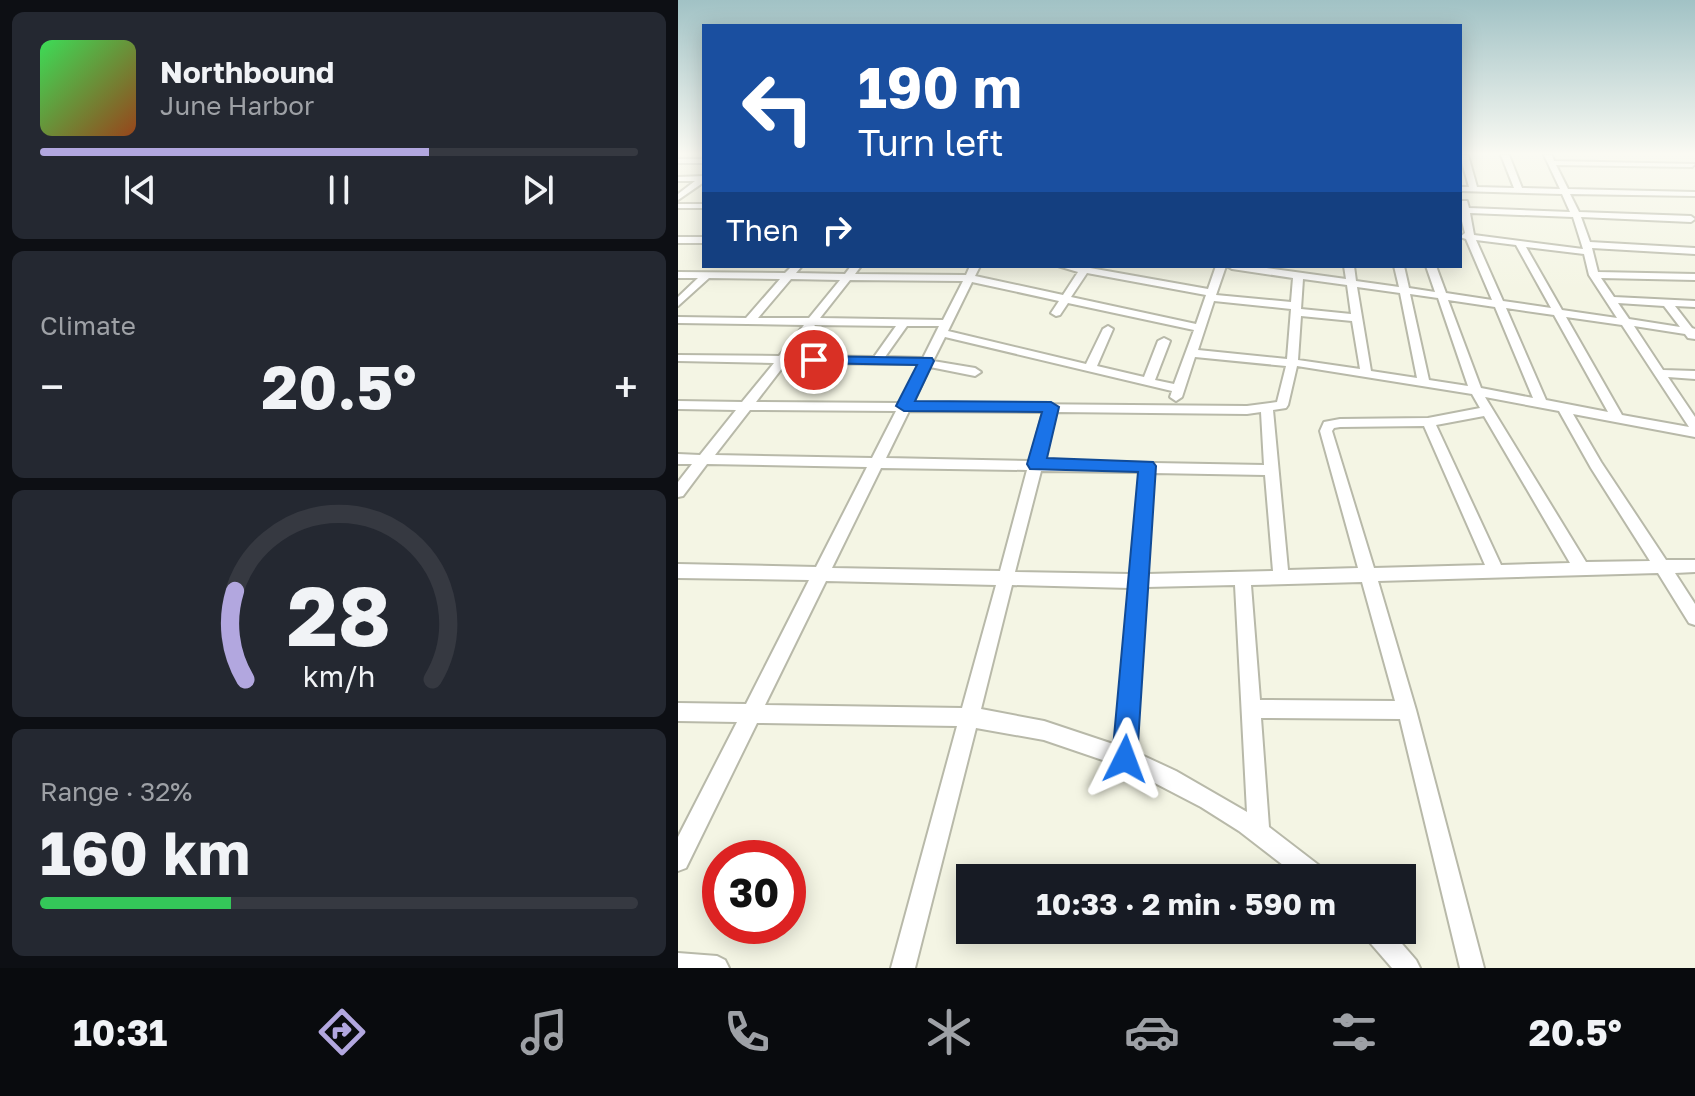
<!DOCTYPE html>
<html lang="en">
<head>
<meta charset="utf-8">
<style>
	body { margin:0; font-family:"Golos Text",sans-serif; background:#242831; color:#f1f3f6; height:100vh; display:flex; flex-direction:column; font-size:30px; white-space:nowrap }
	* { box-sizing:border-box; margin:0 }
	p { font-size:26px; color:#9ea1a6 }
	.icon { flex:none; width:44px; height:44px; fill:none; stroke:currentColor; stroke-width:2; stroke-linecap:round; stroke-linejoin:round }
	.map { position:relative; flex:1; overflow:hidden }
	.sheet { display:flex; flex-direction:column; gap:12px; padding:12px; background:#0d0f14; width:678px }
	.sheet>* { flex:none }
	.banner { position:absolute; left:24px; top:24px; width:760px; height:244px; border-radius:0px; box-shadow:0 4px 20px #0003; background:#1a4fa0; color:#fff; overflow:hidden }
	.speed { position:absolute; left:24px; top:840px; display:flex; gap:16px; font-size:40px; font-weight:700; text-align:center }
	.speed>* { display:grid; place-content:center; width:104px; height:104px; border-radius:50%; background:#171b24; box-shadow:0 4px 20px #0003; line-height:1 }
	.speed .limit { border:12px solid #d22; background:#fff; color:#111 }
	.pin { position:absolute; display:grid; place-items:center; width:68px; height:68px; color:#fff; margin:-34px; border:4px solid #fff; border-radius:50%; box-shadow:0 2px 8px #0007 }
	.me { position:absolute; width:88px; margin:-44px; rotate:3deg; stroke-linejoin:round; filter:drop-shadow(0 0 6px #0008) }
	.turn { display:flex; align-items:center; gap:28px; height:168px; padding:0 24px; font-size:36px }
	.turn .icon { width:104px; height:104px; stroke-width:2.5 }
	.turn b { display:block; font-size:56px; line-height:68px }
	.then { display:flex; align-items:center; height:76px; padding:0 24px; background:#0003; gap:16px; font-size:30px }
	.big { font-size:60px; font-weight:700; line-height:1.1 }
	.sheet .widget { flex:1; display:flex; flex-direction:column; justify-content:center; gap:12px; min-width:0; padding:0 28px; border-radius:12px; background:#242831 }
	.sheet .dial { align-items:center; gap:0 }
	.dial svg { height:208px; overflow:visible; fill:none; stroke:#363941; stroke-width:7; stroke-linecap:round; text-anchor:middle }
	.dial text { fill:#f1f3f6; stroke:none }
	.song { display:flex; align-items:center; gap:24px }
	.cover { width:96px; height:96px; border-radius:12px; background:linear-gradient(135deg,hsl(130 70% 55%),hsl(20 70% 35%)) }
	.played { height:8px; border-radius:4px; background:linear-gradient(90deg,#b2a7df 65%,#363941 65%) }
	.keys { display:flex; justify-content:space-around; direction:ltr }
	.heat { display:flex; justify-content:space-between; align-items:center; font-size:44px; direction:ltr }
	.charge { height:12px; border-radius:6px; background:linear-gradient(90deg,#34c759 32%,#363941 0) }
	.trip { position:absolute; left:278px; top:864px; width:460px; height:80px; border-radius:0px; background:#171b24; box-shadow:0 4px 20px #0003; font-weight:700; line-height:80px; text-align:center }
	.dock { display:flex; height:128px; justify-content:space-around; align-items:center; background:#090b0e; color:#9ea1a6 }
	.dock .icon { width:56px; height:56px }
	.dock .on { color:#b2a7df }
	.dock b { font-size:36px; color:#f1f3f6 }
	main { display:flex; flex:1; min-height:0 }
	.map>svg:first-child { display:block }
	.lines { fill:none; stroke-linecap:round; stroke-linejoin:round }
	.minor-casing { stroke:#b8b9a9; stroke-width:4 }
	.minor { fill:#fff; fill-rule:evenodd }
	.route { fill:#1a73e8; stroke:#114b97; stroke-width:2 }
</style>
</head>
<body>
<main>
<section class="sheet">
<div class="widget">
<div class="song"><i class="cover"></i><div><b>Northbound</b><p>June Harbor</p></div></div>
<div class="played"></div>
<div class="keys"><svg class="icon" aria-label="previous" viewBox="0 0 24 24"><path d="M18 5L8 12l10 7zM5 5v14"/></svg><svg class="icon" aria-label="pause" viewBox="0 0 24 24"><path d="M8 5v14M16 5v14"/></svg><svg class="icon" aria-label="next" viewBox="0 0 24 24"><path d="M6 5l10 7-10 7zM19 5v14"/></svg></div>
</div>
<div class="widget"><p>Climate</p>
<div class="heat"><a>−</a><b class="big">20.5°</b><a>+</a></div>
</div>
<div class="widget dial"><svg viewBox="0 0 100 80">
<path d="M14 69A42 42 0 1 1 86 69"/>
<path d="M14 69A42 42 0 0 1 10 35" stroke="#b2a7df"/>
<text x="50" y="56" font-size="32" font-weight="700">28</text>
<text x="50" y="72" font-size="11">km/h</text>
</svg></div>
<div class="widget"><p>Range · 32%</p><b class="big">160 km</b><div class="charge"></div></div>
</section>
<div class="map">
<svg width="1017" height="968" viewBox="0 0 1017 968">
	<rect width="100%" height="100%" fill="#f4f5e4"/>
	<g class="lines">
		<defs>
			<g id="minor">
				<path d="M782 155H790L799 187 836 188 823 155H831L844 188 882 189 866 155H874L876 161 1017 164 1014 167 878 165 890 189 1017 192V196L892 194 901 212 1013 216 1017 219 1013 222 903 217 912 242 1017 248V254L914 248 920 272 1017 274V280L923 278 936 297 1017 301V307L997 306 1014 328 1017 329V339L1010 338 1007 334 956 326 985 370 1017 371V379L990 377 1017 417V437L895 414 923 462 988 560H1017V572L997 573 1017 604V625L1011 623 980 573 700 581 738 710 806 968H782L722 719 583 718 591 827 647 870 650 878H622L561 831 523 807 448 768 366 740 298 728 237 968H213L279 726 79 723 8 868 0 871V837L59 722 0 721V703L68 704 131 580 0 578V564L138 567 189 467 29 464 5 496 0 497V482L14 464H0V454L22 455 58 410 0 409V401L64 402 96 363 0 361V355L101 356 126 325 0 323V317L68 318 102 279 31 278 0 306V297L20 278H0V272L107 273 114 266H124L118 273 167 274 173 266H183L177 274 288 275 292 266H302L297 276 385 295 400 272 380 266H414L412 268 530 289 538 266H548L538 295 613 302 615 278 554 269 549 266H574L668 279 666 266H676L678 281 721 287 716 266H726L731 288 757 292 748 266H758L768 293 814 300 788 239 782 237 787 233 782 213 783 201H789L791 208 892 212 884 194 782 191V187H791ZM792 213 895 217 905 249 796 235ZM798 240 838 245 873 308 825 301ZM848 247 906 254 911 275 939 318 884 310ZM409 273 528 295 518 324 393 297ZM113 279 162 280 131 318H80ZM625 279 669 285 673 314 623 309ZM172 280 285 281 265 320 142 318ZM294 282 381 301 373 313 378 316 382 315 390 303 516 330 496 384 477 380 492 341 486 338 480 341 466 377 419 366 435 329 430 326 425 329 408 364 270 331ZM679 287 722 293 739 378 693 371ZM732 294 760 298 790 386 751 380ZM770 300 817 307 855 398 803 388ZM536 301 613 309 609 359 520 350ZM940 303 986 306 1002 327 951 319ZM828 308 876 315 930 412 868 400ZM623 316 674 321 682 369 620 360ZM888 317 944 325 1011 427 944 415ZM137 325 218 326 196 357 113 356ZM229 326H261L245 358 207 357ZM267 337 494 391 492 397 498 401 504 397 517 357 608 366 599 402 569 406 235 403 252 367 297 376 303 372 297 368 255 361ZM108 363 242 364 222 403 78 402ZM619 366 794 394 802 408 750 418 662 419 646 422 642 431 680 568 610 570 595 410 608 408 610 405ZM807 397 881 411 913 468 972 561 908 562ZM72 410 218 411 194 458 37 455ZM231 411 365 412 352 461 208 458ZM378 412 569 414 583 412 586 465 366 461ZM806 416 892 563 823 565 758 425ZM746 426 807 565 696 568 654 431 656 428 662 427ZM203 468 349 470 322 571 154 568ZM363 471 462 472 453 574 337 572ZM475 473 587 475 595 571 469 574ZM148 581 318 585 284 708 87 705ZM684 582 717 701 582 700 573 585ZM334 585 452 588 438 745 366 721 303 709ZM557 585 569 812 498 771 457 752 468 587Z"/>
				<rect x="0" y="159" width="26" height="4"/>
				<path d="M26 176V182L0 200V194L17 181H0V177Z"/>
				<rect x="0" y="204" width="26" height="4"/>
				<rect x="0" y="237" width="26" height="6"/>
				<path d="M684 930H712L738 960 742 968H714L688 938Z"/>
				<path d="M0 953 39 956 47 960 51 968H0Z"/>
			</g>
		</defs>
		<!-- minor casing -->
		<use href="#minor" class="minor-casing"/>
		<!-- minor -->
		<use href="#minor" class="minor"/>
	</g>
	<!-- sky -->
	<linearGradient id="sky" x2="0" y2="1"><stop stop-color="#a1c2c5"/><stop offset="0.53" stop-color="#fafaf3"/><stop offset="1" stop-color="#fafaf3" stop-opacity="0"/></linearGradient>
	<rect width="1017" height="290" fill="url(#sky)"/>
	<!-- route -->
	<path class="route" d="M136 356 254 358 256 361 237 401 373 402 381 407 369 458 475 462 478 466 459 759 456 768 447 771 438 768 434 759 460 472 352 469 349 464 364 412 226 411 218 406 239 365 131 363 129 360Z"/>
</svg>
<div class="speed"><div class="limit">30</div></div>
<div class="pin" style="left:136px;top:360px;background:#d93025"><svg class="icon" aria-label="arrive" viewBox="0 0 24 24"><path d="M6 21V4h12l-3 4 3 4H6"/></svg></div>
<svg class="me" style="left:447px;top:759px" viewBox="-20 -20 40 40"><path d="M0-17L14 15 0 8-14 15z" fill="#1a73e8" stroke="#fff" stroke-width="4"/></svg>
<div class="trip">10:33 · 2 min · 590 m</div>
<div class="banner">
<div class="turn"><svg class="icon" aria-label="left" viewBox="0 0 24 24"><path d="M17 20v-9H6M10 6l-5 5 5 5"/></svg><div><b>190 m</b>Turn left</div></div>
<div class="then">Then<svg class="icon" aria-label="right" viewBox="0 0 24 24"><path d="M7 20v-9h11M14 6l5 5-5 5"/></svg></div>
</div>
</div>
</main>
<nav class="dock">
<b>10:31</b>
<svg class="icon on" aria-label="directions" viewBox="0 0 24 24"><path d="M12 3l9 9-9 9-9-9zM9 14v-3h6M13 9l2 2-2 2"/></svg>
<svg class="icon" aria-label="music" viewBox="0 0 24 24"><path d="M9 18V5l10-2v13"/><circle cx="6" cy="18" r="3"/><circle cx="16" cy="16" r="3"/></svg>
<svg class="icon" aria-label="phone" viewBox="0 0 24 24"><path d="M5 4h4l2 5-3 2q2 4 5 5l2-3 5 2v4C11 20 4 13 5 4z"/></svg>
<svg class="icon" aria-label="climate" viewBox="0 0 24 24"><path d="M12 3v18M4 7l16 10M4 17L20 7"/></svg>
<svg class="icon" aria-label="car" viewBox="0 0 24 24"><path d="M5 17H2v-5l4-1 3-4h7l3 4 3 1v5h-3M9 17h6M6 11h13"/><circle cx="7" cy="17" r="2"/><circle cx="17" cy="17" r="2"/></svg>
<svg class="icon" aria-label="filters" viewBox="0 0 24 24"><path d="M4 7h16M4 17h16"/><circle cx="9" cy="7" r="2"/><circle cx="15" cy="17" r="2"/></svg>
<b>20.5°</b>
</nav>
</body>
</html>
